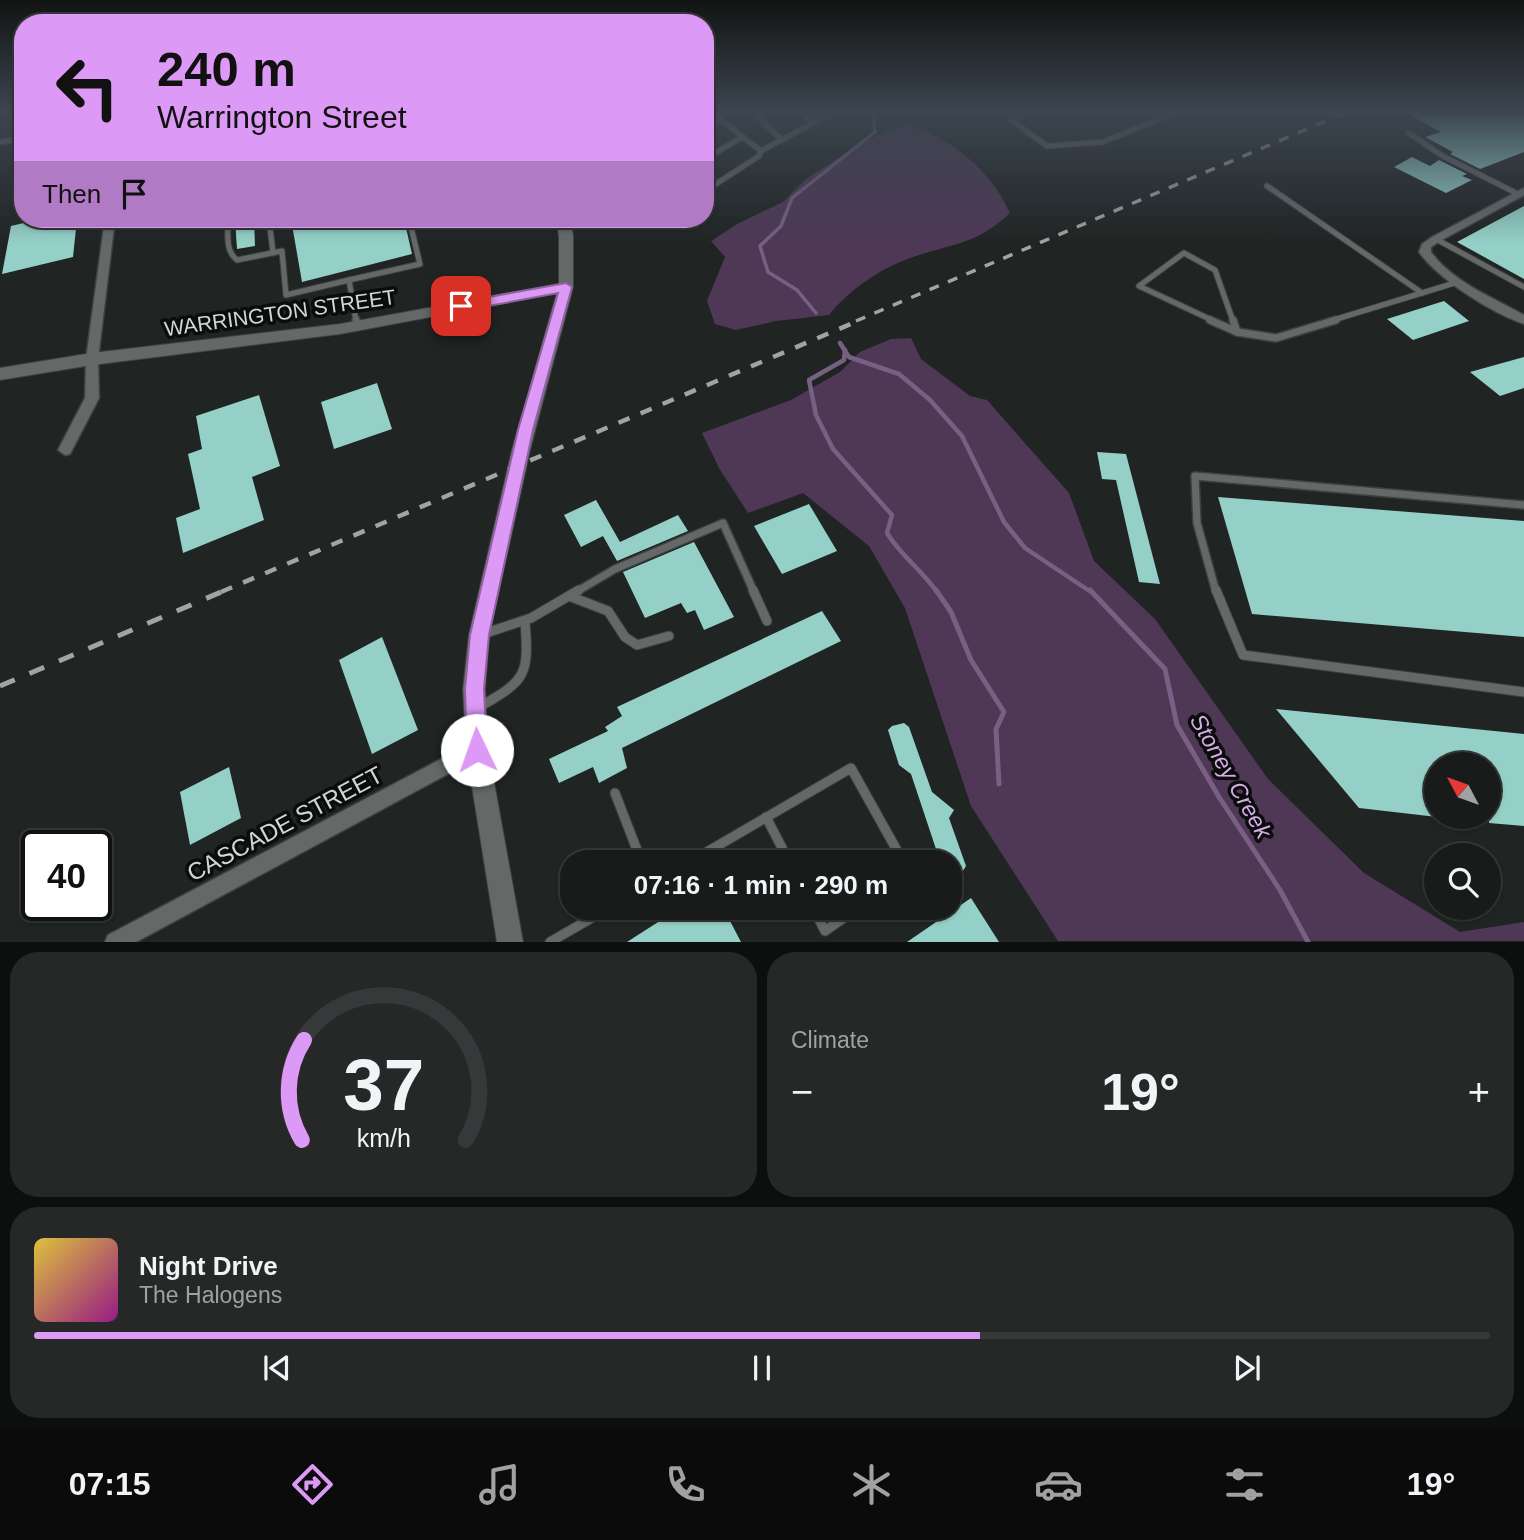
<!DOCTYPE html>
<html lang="en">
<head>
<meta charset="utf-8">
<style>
	body { margin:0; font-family:Helvetica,sans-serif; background:#252827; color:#f1f3f6; height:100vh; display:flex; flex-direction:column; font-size:26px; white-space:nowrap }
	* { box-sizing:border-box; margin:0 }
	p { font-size:23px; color:#9fa1a2 }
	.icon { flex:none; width:38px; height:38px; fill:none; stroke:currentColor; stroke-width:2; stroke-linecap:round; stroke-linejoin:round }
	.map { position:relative; height:942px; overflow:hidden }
	.panel { display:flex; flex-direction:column; gap:10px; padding:10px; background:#0d0f0e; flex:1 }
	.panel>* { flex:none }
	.top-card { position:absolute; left:14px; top:14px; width:700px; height:214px; border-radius:28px; box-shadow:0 2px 5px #0004,0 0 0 2px #363939; background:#dc99f5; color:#111; overflow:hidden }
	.needle { width:46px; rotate:311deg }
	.buttons { position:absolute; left:1424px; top:752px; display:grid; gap:14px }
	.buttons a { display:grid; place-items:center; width:77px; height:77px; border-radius:50%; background:#181b1a; box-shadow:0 2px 5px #0004,0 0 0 2px #363939; font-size:35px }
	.speed { position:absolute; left:21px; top:830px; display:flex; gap:14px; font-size:35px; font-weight:700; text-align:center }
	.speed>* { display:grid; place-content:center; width:91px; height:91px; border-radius:50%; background:#181b1a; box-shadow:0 2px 5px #0004,0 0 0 2px #363939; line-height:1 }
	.speed .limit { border:4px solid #111; border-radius:10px; background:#fff; color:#111 }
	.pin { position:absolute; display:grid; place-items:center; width:60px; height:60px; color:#fff; margin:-30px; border-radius:14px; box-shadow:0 4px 10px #0006 }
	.me { position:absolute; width:77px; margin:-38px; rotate:357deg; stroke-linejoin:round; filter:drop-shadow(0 0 5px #0008) }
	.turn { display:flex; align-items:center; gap:24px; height:147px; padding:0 28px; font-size:32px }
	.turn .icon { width:91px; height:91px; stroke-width:2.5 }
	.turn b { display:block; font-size:49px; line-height:60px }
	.then { display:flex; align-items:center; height:66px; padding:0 28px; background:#0003; gap:14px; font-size:26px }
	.big { font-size:52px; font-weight:700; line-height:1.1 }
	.panel .card { flex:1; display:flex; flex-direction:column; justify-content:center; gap:10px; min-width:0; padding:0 24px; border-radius:28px; background:#252827 }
	.panel .dial { align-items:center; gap:0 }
	.dial svg { height:182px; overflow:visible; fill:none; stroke:#363939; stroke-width:7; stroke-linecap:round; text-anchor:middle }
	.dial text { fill:#f1f3f6; stroke:none }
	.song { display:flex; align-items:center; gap:21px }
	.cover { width:84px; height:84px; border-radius:10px; background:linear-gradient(135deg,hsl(50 70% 55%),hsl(310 70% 35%)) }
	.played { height:7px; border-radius:4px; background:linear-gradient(90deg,#dc99f5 65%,#363939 65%) }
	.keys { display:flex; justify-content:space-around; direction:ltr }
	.heat { display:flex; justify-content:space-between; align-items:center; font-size:38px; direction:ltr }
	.panel .tiles { flex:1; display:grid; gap:10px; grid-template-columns:1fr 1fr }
	.card:last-child { grid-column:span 2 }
	.trip { position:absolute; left:560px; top:850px; width:402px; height:70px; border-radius:28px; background:#181b1a; box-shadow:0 2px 5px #0004,0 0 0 2px #363939; font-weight:700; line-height:70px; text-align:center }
	.menu { display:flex; height:112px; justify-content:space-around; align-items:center; background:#0a0b0a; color:#9fa1a2 }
	.menu .icon { width:49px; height:49px }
	.menu .active { color:#dc99f5 }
	.menu b { font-size:32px; color:#f1f3f6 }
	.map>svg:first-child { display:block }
	.green { fill:#4e3856 }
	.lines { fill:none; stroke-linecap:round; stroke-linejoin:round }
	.stream-far2 { stroke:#795f83; stroke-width:3.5 }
	.stream-far1 { stroke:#795f83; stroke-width:4.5 }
	.stream { stroke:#795f83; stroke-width:5 }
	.building { fill:#94d0c8 }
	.service-far2-casing { stroke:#3e4141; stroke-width:7 }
	.service-far1-casing { stroke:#3e4141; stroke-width:10 }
	.service-casing { stroke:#3e4141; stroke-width:11 }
	.minor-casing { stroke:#3e4141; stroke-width:3 }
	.tertiary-casing { stroke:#3e4141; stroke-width:2 }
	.service-far2 { stroke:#646968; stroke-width:5 }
	.service-far1 { stroke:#646968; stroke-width:7 }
	.service { stroke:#646968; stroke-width:9 }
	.minor { fill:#646968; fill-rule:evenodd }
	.tertiary { fill:#646968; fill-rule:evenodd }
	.rail-far2 { stroke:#a1a4a4; stroke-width:3.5; stroke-dasharray:10 10; stroke-linecap:butt }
	.rail-far1 { stroke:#a1a4a4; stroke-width:4.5; stroke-dasharray:12 12; stroke-linecap:butt }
	.rail { stroke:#a1a4a4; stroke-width:5; stroke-dasharray:16 16; stroke-linecap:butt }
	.route { fill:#dc99f5; stroke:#8f639f; stroke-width:2 }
	.labels { text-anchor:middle; stroke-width:7; stroke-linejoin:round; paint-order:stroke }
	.street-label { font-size:21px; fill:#d3d6d6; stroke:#0b0d0d }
	.water-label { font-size:23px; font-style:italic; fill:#d6ace6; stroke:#0b0d0d }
	.near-street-label { font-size:24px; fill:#d3d6d6; stroke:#0b0d0d }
</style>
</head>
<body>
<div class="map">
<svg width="1524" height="942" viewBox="0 0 1524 942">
	<rect width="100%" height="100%" fill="#202423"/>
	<!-- green -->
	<g class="green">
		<path d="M905 124C950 137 990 169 1010 213 976 245 954 243 913 257 881 268 850 289 829 315L776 321 736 330 715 324 707 301 725 257 711 241 739 223 783 202 806 179 863 142Z"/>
		<path d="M911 338 921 359 970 396 987 400 1069 493 1094 561 1155 619 1268 779 1364 873 1460 932 1524 922V941H1058L971 806 905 608 869 546 803 493 748 513 719 468 702 433 791 400 840 372 860 352 891 339Z"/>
	</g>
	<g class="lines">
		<!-- stream-far2 -->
		<path class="stream-far2" d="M816 313 797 290 768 272 760 246 781 226 792 198 875 132 873 112"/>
		<!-- stream-far1 -->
		<g class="stream-far1">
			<path d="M840 343 849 357 899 374 930 400 962 436 1004 522 1025 548 1091 592"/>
			<path d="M845 350 844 360 809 380 816 415 833 449 892 515 887 533C901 556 921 569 937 592"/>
		</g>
		<!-- stream -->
		<g class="stream">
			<path d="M936 590 951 612 971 660 1004 712 996 729 999 784"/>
			<path d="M1090 590 1165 669 1177 725 1219 797 1280 890 1308 942"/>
		</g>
	</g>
	<!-- building -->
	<g class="building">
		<path d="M1405 112H1524V152L1480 169 1450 154 1453 152 1425 137 1441 132Z"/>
		<path d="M1412 157 1430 166 1439 160 1467 174 1462 176 1472 180 1446 193 1394 167Z"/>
		<path d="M1524 206V279L1457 242Z"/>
		<path d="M41 219H77L73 257 2 274 11 226Z"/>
		<path d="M235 219H254L255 246 237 249Z"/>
		<path d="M291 219H404L412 254 302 282Z"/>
		<path d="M1444 301 1469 321 1413 340 1387 319Z"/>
		<path d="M1524 357V388L1500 396 1470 372Z"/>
		<path d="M377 383 392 429 334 449 321 402Z"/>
		<path d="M259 395 280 466 252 477 264 520 183 553 176 518 200 509 188 454 202 449 196 416Z"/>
		<path d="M1097 452 1126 454 1160 584 1139 582 1116 480 1102 479Z"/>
		<path d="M1218 497 1524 521V637L1252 614Z"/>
		<path d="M596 500 620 542 678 515 688 531 617 561 603 536 581 547 564 515Z"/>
		<path d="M809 504 837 551 782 574 754 526Z"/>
		<path d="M694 542 734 617 704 630 695 610 687 613 681 603 645 618 623 572Z"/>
		<path d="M822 611 841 641 622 748 627 768 599 783 593 767 559 783 549 759 608 731 605 727 622 716 617 707Z"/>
		<path d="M382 637 418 730 372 754 339 660Z"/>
		<path d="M1276 709 1524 734V826L1489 823V765H1437V817L1359 808Z"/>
		<path d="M904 723 909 727 932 792 954 810 949 818 966 866 950 891V863H927L936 849 911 774 899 765 888 730 892 726Z"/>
		<path d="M229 767 241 818 190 845 180 792Z"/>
		<path d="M971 898 999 942H907Z"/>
		<path d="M680 908H745L729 919 741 942H627Z"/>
	</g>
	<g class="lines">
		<defs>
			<g id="service-far2">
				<path d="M753 112 782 140"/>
				<path d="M1028 112 1011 120 1047 146 1102 142 1178 112"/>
				<path d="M813 123 832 112"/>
				<path d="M705 129 720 120"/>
				<path d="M1409 133 1441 155 1518 194"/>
				<path d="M0 142 23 138"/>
				<path d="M761 151 813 123 801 112"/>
				<path d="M705 159 742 137"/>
				<path d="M1267 186 1422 293"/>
				<path d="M705 191 759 156 761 151 711 112"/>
				<path d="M228 219C228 233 225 251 237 260L282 251 286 295 349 280 356 321"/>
				<path d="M269 219 273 253"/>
				<path d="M1436 239 1524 287"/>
				<path d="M349 280 420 264 409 219"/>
				<path d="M1214 321 1139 286 1184 253 1215 270 1233 321"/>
				<path d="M1330 321 1458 282"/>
			</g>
			<g id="service-far1">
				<path d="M356 320 357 325"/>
				<path d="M1210 320 1237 332"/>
				<path d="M1233 320 1237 332"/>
				<path d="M1237 332 1276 338 1336 320"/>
				<path d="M576 592 615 569 723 523 754 592"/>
				<path d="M1216 592 1197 523 1195 476 1524 505"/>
			</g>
			<g id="service">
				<path d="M753 590 767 621"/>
				<path d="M1216 590 1243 655 1524 692"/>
				<path d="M569 596 608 611 625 637 637 645 669 636"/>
				<path d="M483 634 531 618 579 590"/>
				<path d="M479 707C527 680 529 675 525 621"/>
				<path d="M615 793 642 863"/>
				<path d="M766 817 790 863"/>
				<path d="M688 863 851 768 904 863"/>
				<path d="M813 908 825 931 858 908"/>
				<path d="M550 942 609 908"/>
			</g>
			<g id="minor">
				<path d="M1524 188V195L1440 241 1431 247V252C1453 282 1492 297 1524 315V324C1492 313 1439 280 1419 252L1422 244 1432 237Z"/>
				<path d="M105 219H115L98 359 99 398 70 454 65 455 58 450 85 398 86 359Z"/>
				<path d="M477 740 483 743 486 749 483 755 136 942H105L108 935Z"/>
			</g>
			<path id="tertiary" d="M556 219H570L573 236V287L530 450 489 635 485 689 488 749 523 942H497L466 749 463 689 469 635 512 450 557 293 340 334 92 365 0 380V368L92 353 340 324 559 284V236Z"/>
		</defs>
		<!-- service-far2 casing -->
		<use href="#service-far2" class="service-far2-casing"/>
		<!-- service-far1 casing -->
		<use href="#service-far1" class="service-far1-casing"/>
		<!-- service casing -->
		<use href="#service" class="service-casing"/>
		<!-- minor casing -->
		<use href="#minor" class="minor-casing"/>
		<!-- tertiary casing -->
		<use href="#tertiary" class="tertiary-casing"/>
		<!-- service-far2 -->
		<use href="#service-far2" class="service-far2"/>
		<!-- service-far1 -->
		<use href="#service-far1" class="service-far1"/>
		<!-- service -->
		<use href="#service" class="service"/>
		<!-- minor -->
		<use href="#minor" class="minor"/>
		<!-- tertiary -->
		<use href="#tertiary" class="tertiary"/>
		<!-- rail-far2 -->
		<path class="rail-far2" d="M856 321 1347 112"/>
		<!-- rail-far1 -->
		<path class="rail-far1" d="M221 592 860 320"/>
		<!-- rail -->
		<path class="rail" d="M0 686 226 590"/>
	</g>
	<!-- sky -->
	<linearGradient id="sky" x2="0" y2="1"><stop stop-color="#121413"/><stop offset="0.46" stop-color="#3c4550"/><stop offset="1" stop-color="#3c4550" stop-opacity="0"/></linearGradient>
	<rect width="1524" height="244" fill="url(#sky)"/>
	<!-- route -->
	<path class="route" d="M566 283 572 287 533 430 489 635 484 689 487 750 484 757 477 760 470 757 467 750 465 689 470 635 518 430 558 293 461 311 455 306 461 302Z"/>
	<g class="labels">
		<!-- street labels -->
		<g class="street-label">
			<text transform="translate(280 313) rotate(-8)" y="7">WARRINGTON STREET</text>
		</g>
		<!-- water labels -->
		<g class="water-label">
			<text transform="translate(1231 776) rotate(60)" y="8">Stoney Creek</text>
		</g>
		<!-- near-street labels -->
		<g class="near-street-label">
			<text transform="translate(285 824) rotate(-28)" y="8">CASCADE STREET</text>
		</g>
	</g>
</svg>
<div class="buttons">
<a><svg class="needle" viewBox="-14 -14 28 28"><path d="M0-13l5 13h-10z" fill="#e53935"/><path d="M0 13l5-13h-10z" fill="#9fa1a2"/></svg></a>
<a><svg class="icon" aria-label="search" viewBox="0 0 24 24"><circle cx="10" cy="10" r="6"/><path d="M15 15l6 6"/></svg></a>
</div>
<div class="speed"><div class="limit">40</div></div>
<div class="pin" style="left:461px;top:306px;background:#d93025"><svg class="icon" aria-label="arrive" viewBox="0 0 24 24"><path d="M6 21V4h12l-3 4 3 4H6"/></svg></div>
<svg class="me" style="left:477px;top:750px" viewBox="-20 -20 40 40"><circle r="19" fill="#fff"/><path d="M0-13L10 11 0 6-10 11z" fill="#dc99f5"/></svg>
<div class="trip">07:16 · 1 min · 290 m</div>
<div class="top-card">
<div class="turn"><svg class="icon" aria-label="left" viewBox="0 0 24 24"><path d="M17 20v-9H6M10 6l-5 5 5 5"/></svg><div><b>240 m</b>Warrington Street</div></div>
<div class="then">Then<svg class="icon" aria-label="arrive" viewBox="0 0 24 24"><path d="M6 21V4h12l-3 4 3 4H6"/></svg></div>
</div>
</div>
<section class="panel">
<div class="tiles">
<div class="card dial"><svg viewBox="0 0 100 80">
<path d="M14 69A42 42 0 1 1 86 69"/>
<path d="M14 69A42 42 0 0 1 15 25" stroke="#dc99f5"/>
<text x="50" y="56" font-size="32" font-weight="700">37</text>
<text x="50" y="72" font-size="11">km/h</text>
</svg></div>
<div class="card"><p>Climate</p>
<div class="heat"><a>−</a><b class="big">19°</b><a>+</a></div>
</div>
<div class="card">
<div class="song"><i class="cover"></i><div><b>Night Drive</b><p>The Halogens</p></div></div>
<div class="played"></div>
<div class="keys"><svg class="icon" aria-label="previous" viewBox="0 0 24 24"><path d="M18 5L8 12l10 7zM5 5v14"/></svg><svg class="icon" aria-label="pause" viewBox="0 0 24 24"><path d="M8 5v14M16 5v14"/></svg><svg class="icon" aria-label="next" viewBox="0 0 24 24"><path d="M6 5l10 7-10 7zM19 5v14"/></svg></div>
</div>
</div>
</section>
<nav class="menu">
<b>07:15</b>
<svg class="icon active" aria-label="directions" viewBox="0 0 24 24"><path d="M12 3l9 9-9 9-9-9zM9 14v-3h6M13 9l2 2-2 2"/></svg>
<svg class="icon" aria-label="music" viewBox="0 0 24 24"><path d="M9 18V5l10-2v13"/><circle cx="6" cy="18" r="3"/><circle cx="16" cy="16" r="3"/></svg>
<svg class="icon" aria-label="phone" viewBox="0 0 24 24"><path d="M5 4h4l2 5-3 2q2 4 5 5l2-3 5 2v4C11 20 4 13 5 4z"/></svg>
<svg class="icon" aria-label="climate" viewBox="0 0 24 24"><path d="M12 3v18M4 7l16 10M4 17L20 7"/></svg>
<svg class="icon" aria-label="car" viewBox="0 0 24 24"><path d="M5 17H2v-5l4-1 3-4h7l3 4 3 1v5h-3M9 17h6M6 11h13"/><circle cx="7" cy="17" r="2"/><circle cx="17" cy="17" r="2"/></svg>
<svg class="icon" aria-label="filters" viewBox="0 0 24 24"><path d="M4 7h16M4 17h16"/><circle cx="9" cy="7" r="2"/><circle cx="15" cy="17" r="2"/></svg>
<b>19°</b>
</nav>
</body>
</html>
